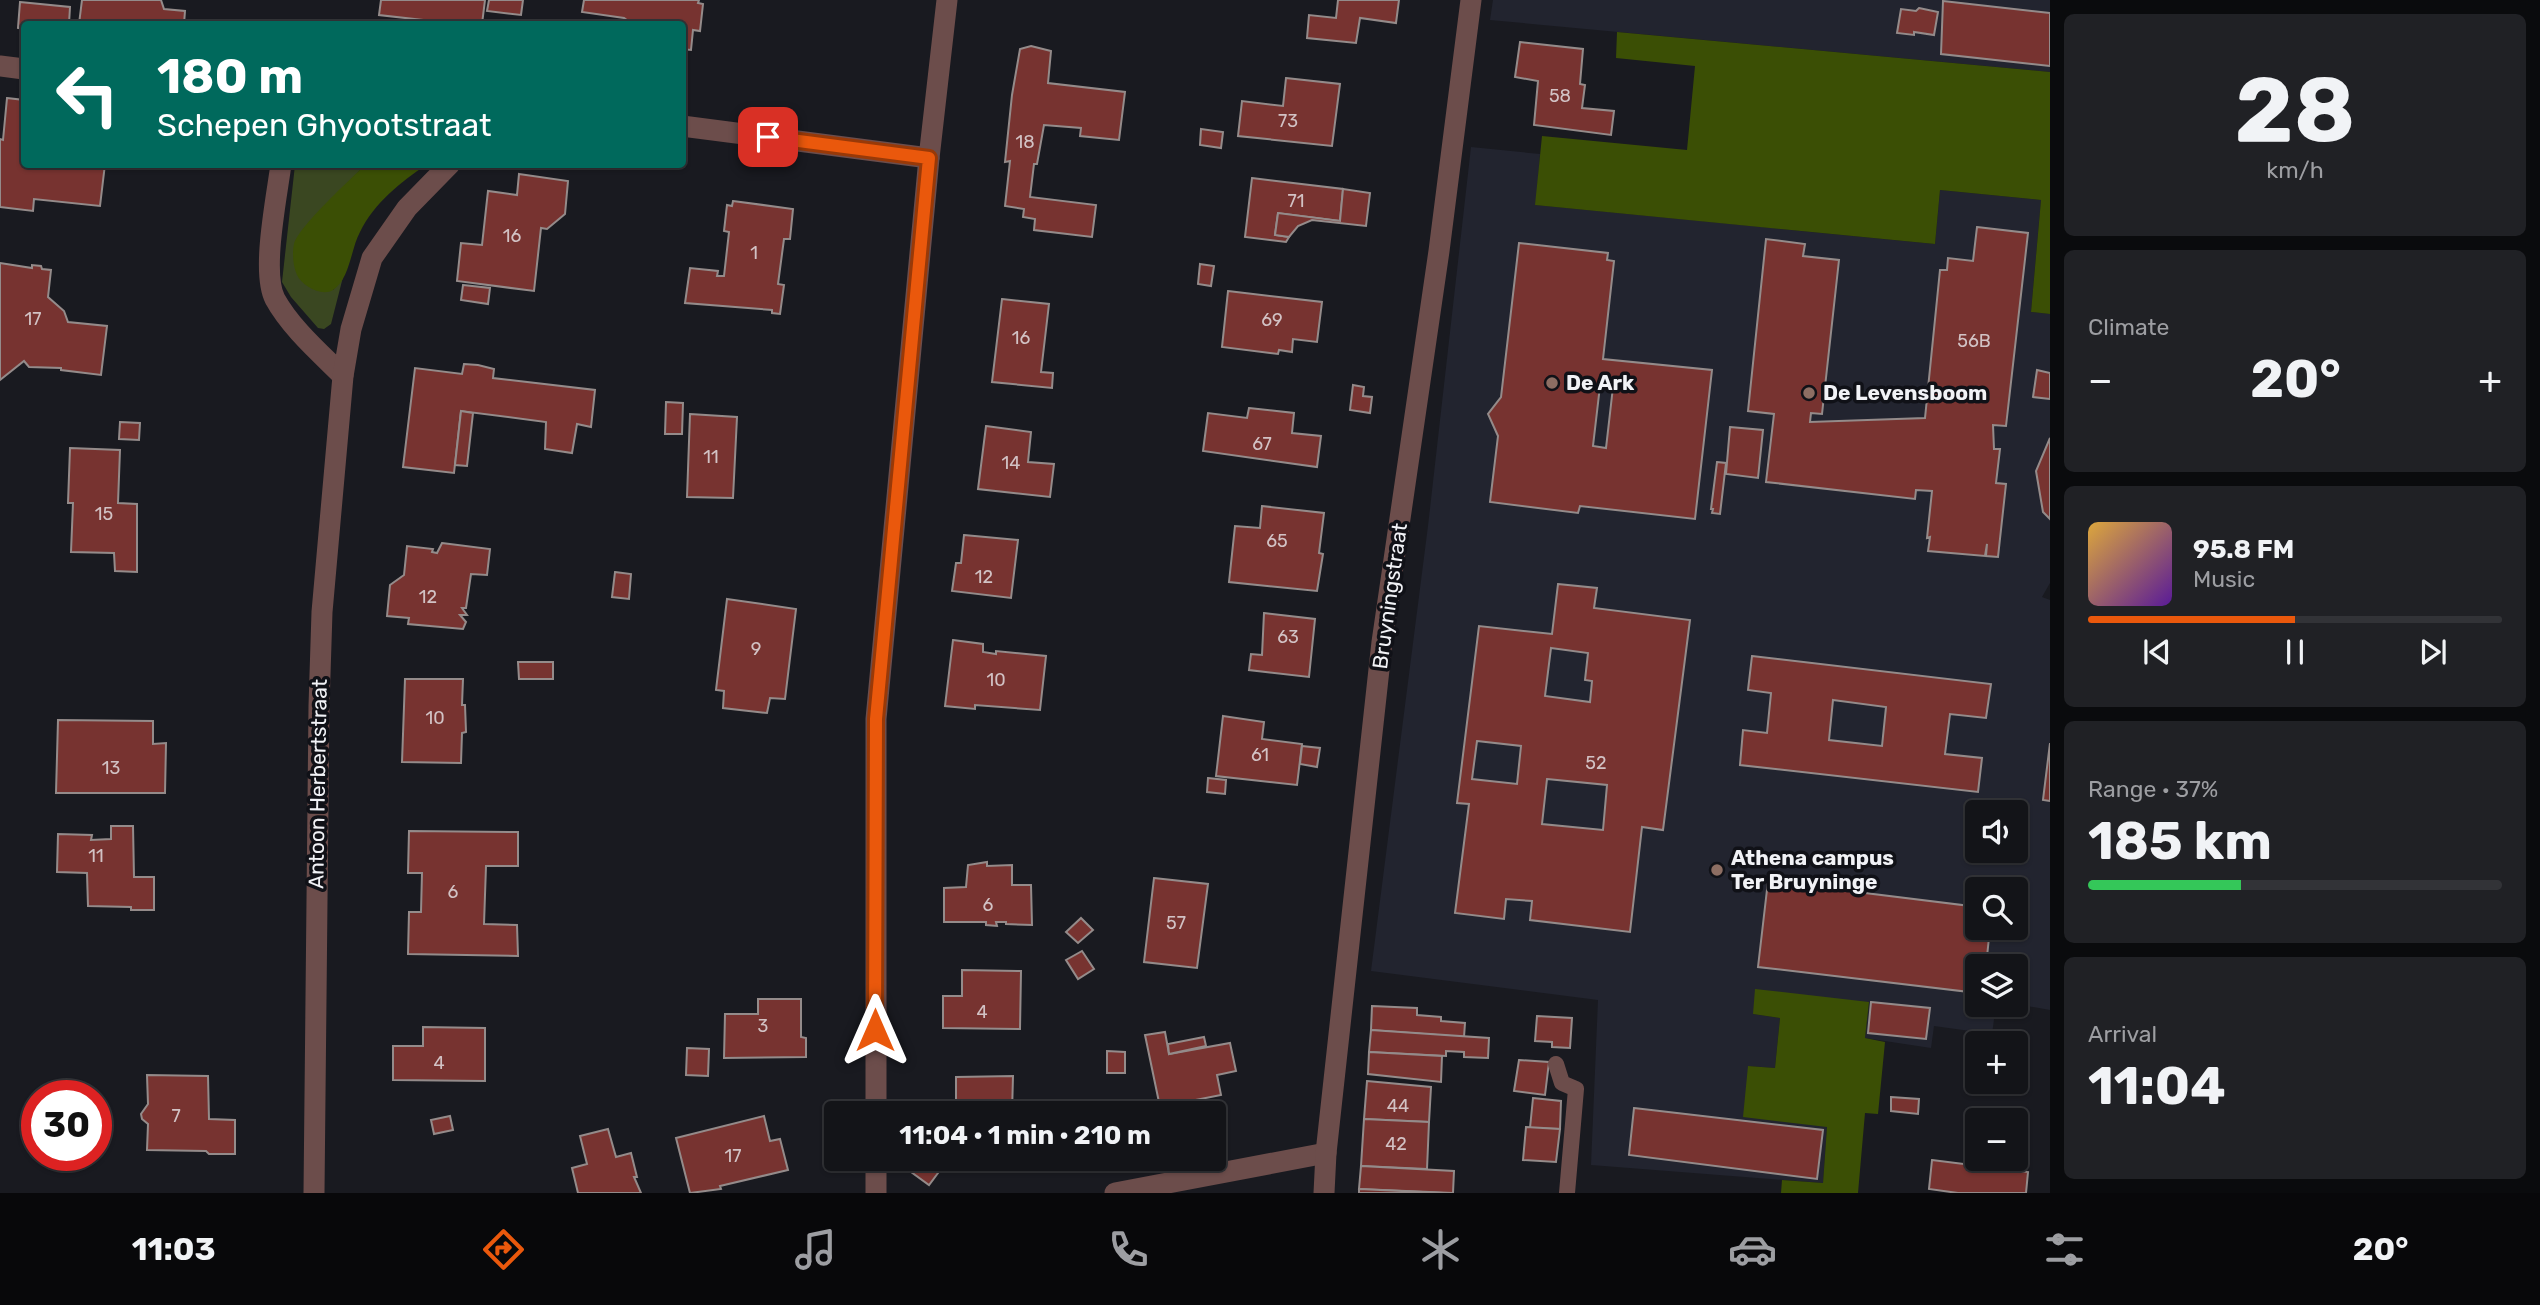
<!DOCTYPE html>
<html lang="en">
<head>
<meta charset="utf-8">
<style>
	body { margin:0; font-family:Rubik,sans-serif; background:#202125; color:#f1f3f6; height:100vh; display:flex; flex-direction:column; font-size:26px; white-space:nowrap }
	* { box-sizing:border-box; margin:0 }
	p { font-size:23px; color:#9d9ea2 }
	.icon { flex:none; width:38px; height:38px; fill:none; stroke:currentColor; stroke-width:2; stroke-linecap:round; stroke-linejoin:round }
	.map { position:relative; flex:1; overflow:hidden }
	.sheet { display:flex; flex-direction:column; gap:14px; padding:14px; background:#0a0b0d; width:490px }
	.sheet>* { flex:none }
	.banner { position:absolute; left:21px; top:21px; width:665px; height:147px; border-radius:7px; box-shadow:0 2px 5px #0004,0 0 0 2px #323337; background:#00695c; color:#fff; overflow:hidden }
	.controls { position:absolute; left:1965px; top:800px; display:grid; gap:14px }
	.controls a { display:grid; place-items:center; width:63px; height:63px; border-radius:7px; background:#131418; box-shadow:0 2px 5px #0004,0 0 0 2px #323337; font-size:35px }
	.speed { position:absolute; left:21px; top:1080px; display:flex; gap:14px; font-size:35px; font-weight:700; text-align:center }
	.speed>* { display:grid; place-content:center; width:91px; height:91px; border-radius:50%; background:#131418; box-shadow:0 2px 5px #0004,0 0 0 2px #323337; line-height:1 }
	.speed .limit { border:10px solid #d22; background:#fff; color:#111 }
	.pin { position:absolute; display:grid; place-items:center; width:60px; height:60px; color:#fff; margin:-30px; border-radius:14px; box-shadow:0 4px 10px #0006 }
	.me { position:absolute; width:77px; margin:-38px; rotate:0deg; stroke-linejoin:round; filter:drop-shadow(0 0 5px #0008) }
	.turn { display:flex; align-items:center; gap:24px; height:147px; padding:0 21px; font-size:32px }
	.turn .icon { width:91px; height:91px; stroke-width:2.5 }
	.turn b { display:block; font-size:49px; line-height:60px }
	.big { font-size:52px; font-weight:700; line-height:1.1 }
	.sheet .card { flex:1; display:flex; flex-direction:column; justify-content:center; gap:10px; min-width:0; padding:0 24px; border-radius:10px; background:#202125 }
	.sheet .dial { align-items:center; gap:0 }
	.dial b { font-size:91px; line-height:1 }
	.song { display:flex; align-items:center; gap:21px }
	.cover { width:84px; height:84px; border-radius:10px; background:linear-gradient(135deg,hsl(40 70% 55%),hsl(270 70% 35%)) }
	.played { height:7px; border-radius:4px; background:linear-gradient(90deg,#ea580c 50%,#323337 50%) }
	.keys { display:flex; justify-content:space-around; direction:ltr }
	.heat { display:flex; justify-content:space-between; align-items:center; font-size:38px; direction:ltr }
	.charge { height:10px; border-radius:5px; background:linear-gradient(90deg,#34c759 37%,#323337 0) }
	.trip { position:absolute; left:824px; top:1101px; width:402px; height:70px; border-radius:7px; background:#131418; box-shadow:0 2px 5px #0004,0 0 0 2px #323337; font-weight:700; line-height:70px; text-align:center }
	.tab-bar { display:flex; height:112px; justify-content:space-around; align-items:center; background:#08080a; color:#9d9ea2 }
	.tab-bar .icon { width:49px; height:49px }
	.tab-bar .on { color:#ea580c }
	.tab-bar b { font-size:32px; color:#f1f3f6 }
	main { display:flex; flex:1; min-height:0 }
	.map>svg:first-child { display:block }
	.built { fill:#22242f; fill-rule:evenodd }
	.green { fill:#3a4721 }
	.forest { fill:#3b4f05 }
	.building { fill:#773330; stroke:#948b8a; stroke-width:2; fill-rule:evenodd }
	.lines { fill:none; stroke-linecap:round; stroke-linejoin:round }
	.lane { stroke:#6c4d4b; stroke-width:16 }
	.street { stroke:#6c4d4b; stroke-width:21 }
	.route-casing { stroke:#983908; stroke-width:18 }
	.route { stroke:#ea580c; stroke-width:12 }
	.education-dot { fill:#8d6e63; stroke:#101117; stroke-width:2.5 }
	.labels { text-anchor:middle; stroke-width:7; stroke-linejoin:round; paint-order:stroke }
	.number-label { font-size:18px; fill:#d2c2c4 }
	.poi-label { font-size:21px; font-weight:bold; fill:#f1f2f6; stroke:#101117; text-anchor:start }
	.street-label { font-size:21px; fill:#f1f2f6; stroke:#101117 }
</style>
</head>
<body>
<main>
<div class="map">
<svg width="2050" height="1193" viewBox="0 0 2050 1193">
	<rect width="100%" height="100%" fill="#191a20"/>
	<!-- built -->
	<g class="built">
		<path d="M1493 0H2050V72L1490 20Z"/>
		<path d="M1471 147 1540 154 1536 205 1935 244 1940 190 2041 200 2031 312 2050 314V583L2042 597 2050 600V1010L2016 1004V966H1978V1004L1996 1005 1992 1034 1934 1026 1931 1048 1865 1038 1869 1002 1753 1014 1780 1018 1775 1068 1748 1066 1827 1127 1823 1183 1591 1165 1598 1000 1371 971 1428 526ZM1978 812H2016V850H1978ZM1978 889H2016V928H1978Z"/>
	</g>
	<!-- green -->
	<path class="green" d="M295 165H365L305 227 295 242 333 290 343 277 331 324 324 329 318 328 291 297 282 282Z"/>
	<!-- forest -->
	<g class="forest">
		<path d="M1617 32 2050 72V314L2031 312 2041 200 1940 190 1935 244 1535 205 1542 136 1687 150 1695 66 1616 58Z"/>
		<path d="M365 165H426C401 182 374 203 360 232 351 248 350 279 333 290 322 297 302 286 297 275 293 266 292 253 294 244 299 226 350 180 365 165Z"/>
		<path d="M1755 989 1869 1002 1865 1038 1885 1042 1878 1114 1865 1113 1858 1193H1781L1782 1180 1823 1183 1827 1127 1743 1117 1748 1066 1775 1068 1780 1018 1753 1014Z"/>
	</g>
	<!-- building -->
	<g class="building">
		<path d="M82 0H161L164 9 185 11 184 24H79Z"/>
		<path d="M381 0H485L482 24H459L379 15Z"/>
		<path d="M489 0H523L521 15 487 11Z"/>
		<path d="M584 0H699L698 3 703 4 700 31 693 30 691 50 682 49V24H646L631 23 624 18 582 12Z"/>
		<path d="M1338 0H1399L1396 23 1360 18 1356 43 1307 38 1309 15 1336 18Z"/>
		<path d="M1943 1 2050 13V66L1941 54Z"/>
		<path d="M20 2 70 7 69 24H24V29L18 28Z"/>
		<path d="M1919 8 1938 12 1934 35 1914 32V35L1897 33 1901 9 1916 11Z"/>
		<path d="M1520 42 1583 49 1580 84 1585 85 1582 108 1614 111 1611 135 1534 125 1538 81 1515 77Z"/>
		<path d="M1031 46 1051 51 1048 83 1125 92 1119 140 1080 136 1081 128 1044 125 1037 164H1034L1030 197 1096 205 1092 237 1034 230 1035 219 1023 217 1024 209 1005 206 1010 161 1005 162 1012 95 1020 49Z"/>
		<path d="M1286 78 1340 84 1332 146 1238 136 1242 101 1283 106Z"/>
		<path d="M7 98 24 100V164H105L100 206 34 199 33 211 0 207V139L3 140Z"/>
		<path d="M1201 129 1223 132 1221 148 1200 145Z"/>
		<path d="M519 174 568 181 565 214 547 229 541 228 534 291 457 281 461 243 482 245 488 191 517 195Z"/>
		<path d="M1252 178 1343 189 1340 221 1278 213 1275 235 1289 237 1286 242 1245 237Z"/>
		<path d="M1343 189 1370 193 1366 226 1312 220 1298 226 1289 237 1275 235 1278 213 1340 221Z"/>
		<path d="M733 201 793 209 790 239H784L778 284 784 285 780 314 772 313V310L685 303 690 268 718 271 717 276H724L729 232 724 231 727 205 732 206Z"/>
		<path d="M1977 227 2028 233 2006 426 1993 425 1994 449H2000L1996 483 2006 484 1998 557 1986 556 1987 544 1985 556 1928 551 1930 537 1927 538 1932 491 1916 490 1915 499 1766 482 1774 414 1748 411 1766 239 1805 244 1803 256 1839 260 1822 414 1811 413 1810 422 1925 418 1940 270H1947L1948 258 1973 261Z"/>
		<path d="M1519 243 1608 253 1607 260 1614 261 1603 359 1712 370 1695 519 1580 506 1578 513 1490 502 1498 436 1488 414 1501 397ZM1600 386 1613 387 1606 448 1593 446Z"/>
		<path d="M0 263 32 268V265L41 266 42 269 51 270 48 297 64 311 68 322 107 326 101 375 61 370V368L29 367 24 361 0 380Z"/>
		<path d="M1200 264 1214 266 1211 286 1198 284Z"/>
		<path d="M463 285 490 288 488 304 461 300Z"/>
		<path d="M1228 291 1322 302 1317 342 1293 339 1292 352 1279 350 1278 354 1222 347Z"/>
		<path d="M1002 299 1049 304 1041 372 1053 373 1052 388 992 382Z"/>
		<path d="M464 364 478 365 494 369 493 378 595 390 591 427 577 424 572 453 545 449 546 422 461 411 454 473 403 467 415 368 462 374Z"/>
		<path d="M2037 370 2050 373V399L2033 397Z"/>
		<path d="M1353 385 1364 387 1363 396 1372 397 1370 413 1350 410Z"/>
		<path d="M666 402 683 403 682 434H665Z"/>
		<path d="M1249 408 1294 413 1292 433 1321 436 1317 467 1203 451 1208 413 1247 418Z"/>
		<path d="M461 411 473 413 467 466 455 465Z"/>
		<path d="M690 414 737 417 733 498 687 497Z"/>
		<path d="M120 422 140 423 139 440 119 439Z"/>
		<path d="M986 426 1031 432 1028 462 1054 464 1050 497 978 489Z"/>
		<path d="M1730 427 1763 430 1758 478 1726 474Z"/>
		<path d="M2050 438V519L2043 512 2036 471Z"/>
		<path d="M70 448 120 450 118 503 137 504V572L115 571 114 553 71 552 73 503H68Z"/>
		<path d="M1717 462 1726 463 1720 514 1712 513 1713 509H1711Z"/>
		<path d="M1262 506 1324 513 1319 553 1323 554 1317 591 1229 582 1235 526 1260 528Z"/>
		<path d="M964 535 1018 540 1011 598 952 591 956 563H961Z"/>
		<path d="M442 543 490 549 487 575 471 574 466 608H462L467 615H460L466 622 463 629 408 624 409 618 387 616 390 585 404 575 407 546 433 549 432 552 437 553Z"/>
		<path d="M615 572 631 574 629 599 612 597Z"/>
		<path d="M1558 584 1597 588 1594 608 1690 620 1663 830 1642 827 1630 932 1530 920 1532 901 1506 899 1504 919 1455 913 1469 804 1457 803 1479 626 1552 634ZM1551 648 1588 653 1585 680 1592 681 1590 702 1545 696ZM1477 741 1521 746 1517 784 1472 779ZM1547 779 1607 785 1603 830 1542 824Z"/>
		<path d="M727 599 796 609 785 699 770 698 767 713 723 708 724 691 716 690Z"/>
		<path d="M1264 613 1315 619 1309 677 1249 670 1251 654 1262 655Z"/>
		<path d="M953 640 983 644V652L996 654V651L1046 656 1040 710 975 705V709L945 706Z"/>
		<path d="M1752 656 1991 684 1986 718 1950 714 1945 754 1982 758 1978 792 1740 765 1743 730 1767 733 1771 693 1748 690ZM1833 700 1886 707 1882 746 1829 740Z"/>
		<path d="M518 662H553V679H519Z"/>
		<path d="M405 679H463L462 705H465L466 732 462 733 461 763 402 762Z"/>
		<path d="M1223 716 1264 722 1262 739 1302 744 1297 785 1216 776Z"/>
		<path d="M58 720 153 721V744L166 743 165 793H56Z"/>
		<path d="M2050 743V801L2043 800Z"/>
		<path d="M1302 746 1320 748 1317 767 1300 764Z"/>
		<path d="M1208 778 1226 780 1225 794 1207 792Z"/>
		<path d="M111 826H133L134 877H154V910H131V907L88 906 87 873 57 872 58 834 92 835 91 840 111 839Z"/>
		<path d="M409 831 518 832V866H486L484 924 517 925 518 956 408 954 409 912H421L422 873H408Z"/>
		<path d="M987 862V866L1012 865V885H1031L1032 925 1006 924V922H996L997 926 986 925V922H944V888L966 887 968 865Z"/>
		<path d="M1154 878 1208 884 1197 968 1144 962Z"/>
		<path d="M1768 881 1978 907V928H1990L1986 966H1978V993L1758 967Z"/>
		<path d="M1081 918 1093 930 1078 943 1066 932Z"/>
		<path d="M1082 951 1094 969 1078 979 1066 960Z"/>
		<path d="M962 970 1021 971 1020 1029 943 1028V996H962Z"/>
		<path d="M758 999H801V1037L806 1038V1057L724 1058 725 1014H758Z"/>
		<path d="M1871 1002 1930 1008 1926 1039 1868 1033Z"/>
		<path d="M1372 1006 1417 1008V1015L1441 1017V1021L1465 1023 1464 1037 1371 1030Z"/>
		<path d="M1537 1016 1572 1018 1570 1048 1552 1047V1042L1535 1041Z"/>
		<path d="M423 1027 485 1028V1081L393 1080V1046H423Z"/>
		<path d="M1371 1030 1489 1038 1488 1058 1464 1057V1052L1446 1051V1056L1369 1052Z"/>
		<path d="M1165 1032 1169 1054 1230 1043 1236 1071 1217 1075 1221 1095 1160 1107 1145 1035Z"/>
		<path d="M1204 1037 1206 1046 1169 1054 1168 1044Z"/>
		<path d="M687 1048 709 1049 708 1076 686 1075Z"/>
		<path d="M1107 1051 1125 1052V1073H1107Z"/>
		<path d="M1369 1052 1442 1056 1441 1082 1368 1074Z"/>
		<path d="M1519 1060 1549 1062 1545 1095 1514 1091Z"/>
		<path d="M147 1075 208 1076 209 1119 235 1120V1154H209L206 1151 147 1150 148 1124 142 1119 141 1114 148 1104Z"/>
		<path d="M1013 1076 1012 1113H942V1105H956V1077Z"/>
		<path d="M1367 1081 1431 1087 1429 1122 1364 1119Z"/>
		<path d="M1891 1097 1919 1099 1918 1114 1891 1111Z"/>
		<path d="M1533 1098 1561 1101 1560 1129 1530 1128Z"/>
		<path d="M1634 1108 1823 1130 1817 1179 1629 1155Z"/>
		<path d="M450 1116 453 1130 434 1134 431 1120Z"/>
		<path d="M764 1116 770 1141 780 1139 788 1170 720 1186 721 1189 690 1193 676 1138Z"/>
		<path d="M1364 1119 1429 1122 1427 1169 1361 1166Z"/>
		<path d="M1526 1127 1560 1129 1556 1162 1523 1160Z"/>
		<path d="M608 1129 616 1157 631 1153 637 1177H634L641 1193H578L572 1168 587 1164 580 1136Z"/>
		<path d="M910 1158H927L941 1169 929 1185 907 1169 911 1163 908 1161Z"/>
		<path d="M1932 1160 2028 1172 2026 1193H1958L1929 1189Z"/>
		<path d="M1361 1166 1454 1171 1453 1193 1359 1189Z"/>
		<path d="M1359 1189 1444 1193H1359Z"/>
	</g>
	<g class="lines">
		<!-- lane -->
		<path class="lane" d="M1556 1064 1562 1083 1576 1089 1567 1193"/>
		<!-- street -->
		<g class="street">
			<path d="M0 66 24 69"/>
			<path d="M682 126 929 158"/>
			<path d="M281 164C277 196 261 272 275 299 291 328 320 353 343 376"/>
			<path d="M876 1113V719L929 158 947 0"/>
			<path d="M876 1158V1193"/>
			<path d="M314 1193 319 706 322 612 343 376 351 329 372 258 407 208 450 164"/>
			<path d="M1115 1193 1326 1153"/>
			<path d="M1324 1193 1326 1153 1382 642 1439 251 1471 0"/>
		</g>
	</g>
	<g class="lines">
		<defs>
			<path id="route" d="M768 137 929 158 876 719 875 1030"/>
		</defs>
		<!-- route casing -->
		<use href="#route" class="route-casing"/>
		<!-- route -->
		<use href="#route" class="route"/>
	</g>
	<!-- markers -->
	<g class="education-dot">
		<circle cx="1552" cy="383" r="7"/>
		<circle cx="1809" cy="393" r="7"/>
		<circle cx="1717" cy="870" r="7"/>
	</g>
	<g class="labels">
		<!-- number labels -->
		<g class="number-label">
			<text x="1560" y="102">58</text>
			<text x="1288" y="127">73</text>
			<text x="1025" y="148">18</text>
			<text x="1296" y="207">71</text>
			<text x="512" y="242">16</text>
			<text x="754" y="259">1</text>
			<text x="33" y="325">17</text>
			<text x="1272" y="326">69</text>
			<text x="1021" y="344">16</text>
			<text x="1974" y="347">56B</text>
			<text x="1262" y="450">67</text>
			<text x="711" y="463">11</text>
			<text x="1011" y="469">14</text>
			<text x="104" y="520">15</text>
			<text x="1277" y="547">65</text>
			<text x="984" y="583">12</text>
			<text x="428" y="603">12</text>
			<text x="1288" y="643">63</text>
			<text x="756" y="655">9</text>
			<text x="996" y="686">10</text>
			<text x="435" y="724">10</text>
			<text x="1260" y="761">61</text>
			<text x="1596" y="769">52</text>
			<text x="111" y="774">13</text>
			<text x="96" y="862">11</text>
			<text x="453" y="898">6</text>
			<text x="988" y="911">6</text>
			<text x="1176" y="929">57</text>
			<text x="982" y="1018">4</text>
			<text x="763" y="1032">3</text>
			<text x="439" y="1069">4</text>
			<text x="1398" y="1112">44</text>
			<text x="176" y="1122">7</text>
			<text x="1396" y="1150">42</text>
			<text x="733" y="1162">17</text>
		</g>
		<!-- poi labels -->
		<g class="poi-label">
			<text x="1566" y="390">De Ark</text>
			<text x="1823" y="400">De Levensboom</text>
			<text x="1731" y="865">Athena campus<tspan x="1731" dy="24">Ter Bruyninge</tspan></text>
		</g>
		<!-- street labels -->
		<g class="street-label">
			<text transform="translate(1390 596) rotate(-82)" y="7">Bruyningstraat</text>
			<text transform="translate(318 784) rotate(-89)" y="7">Antoon Herbertstraat</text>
		</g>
	</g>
</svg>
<div class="controls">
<a><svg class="icon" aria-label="sound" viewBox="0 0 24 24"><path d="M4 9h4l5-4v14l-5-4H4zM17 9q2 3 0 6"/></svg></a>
<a><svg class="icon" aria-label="search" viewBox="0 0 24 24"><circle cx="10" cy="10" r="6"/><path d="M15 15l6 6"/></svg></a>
<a><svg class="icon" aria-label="layers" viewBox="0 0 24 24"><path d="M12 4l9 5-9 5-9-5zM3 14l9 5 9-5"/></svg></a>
<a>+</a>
<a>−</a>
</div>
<div class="speed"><div class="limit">30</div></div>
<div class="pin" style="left:768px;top:137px;background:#d93025"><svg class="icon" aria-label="arrive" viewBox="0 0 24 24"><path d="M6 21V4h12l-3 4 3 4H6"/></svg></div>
<svg class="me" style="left:875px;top:1030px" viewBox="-20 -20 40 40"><path d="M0-17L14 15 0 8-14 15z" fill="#ea580c" stroke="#fff" stroke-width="4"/></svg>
<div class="trip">11:04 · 1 min · 210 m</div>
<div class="banner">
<div class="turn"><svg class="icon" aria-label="left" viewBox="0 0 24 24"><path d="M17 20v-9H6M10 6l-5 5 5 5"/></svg><div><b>180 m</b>Schepen Ghyootstraat</div></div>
</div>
</div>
<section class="sheet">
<div class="card dial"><b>28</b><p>km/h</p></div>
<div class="card"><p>Climate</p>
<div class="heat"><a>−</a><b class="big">20°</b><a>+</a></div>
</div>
<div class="card">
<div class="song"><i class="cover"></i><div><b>95.8 FM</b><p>Music</p></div></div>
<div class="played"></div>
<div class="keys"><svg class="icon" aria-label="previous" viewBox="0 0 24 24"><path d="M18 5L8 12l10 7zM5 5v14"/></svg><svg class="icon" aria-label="pause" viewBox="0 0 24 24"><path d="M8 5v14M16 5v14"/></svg><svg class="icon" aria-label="next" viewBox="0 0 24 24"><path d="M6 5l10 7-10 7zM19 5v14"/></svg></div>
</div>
<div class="card"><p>Range · 37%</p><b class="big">185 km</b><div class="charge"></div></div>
<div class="card"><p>Arrival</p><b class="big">11:04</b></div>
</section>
</main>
<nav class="tab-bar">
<b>11:03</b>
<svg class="icon on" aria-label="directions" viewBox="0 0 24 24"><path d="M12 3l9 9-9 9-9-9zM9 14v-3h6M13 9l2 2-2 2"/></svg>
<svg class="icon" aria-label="music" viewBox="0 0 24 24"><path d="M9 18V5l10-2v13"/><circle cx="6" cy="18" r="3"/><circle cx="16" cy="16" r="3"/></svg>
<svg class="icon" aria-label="phone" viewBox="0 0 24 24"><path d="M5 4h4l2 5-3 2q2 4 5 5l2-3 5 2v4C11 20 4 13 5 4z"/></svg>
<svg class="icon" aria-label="climate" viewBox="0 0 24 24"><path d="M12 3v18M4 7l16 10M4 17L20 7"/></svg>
<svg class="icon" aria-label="car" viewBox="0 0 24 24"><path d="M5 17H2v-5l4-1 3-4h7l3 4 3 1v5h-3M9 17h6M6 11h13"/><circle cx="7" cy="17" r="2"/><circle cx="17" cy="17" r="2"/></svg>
<svg class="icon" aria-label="filters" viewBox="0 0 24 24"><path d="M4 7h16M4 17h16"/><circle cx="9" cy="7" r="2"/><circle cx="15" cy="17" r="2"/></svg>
<b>20°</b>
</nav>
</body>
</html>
